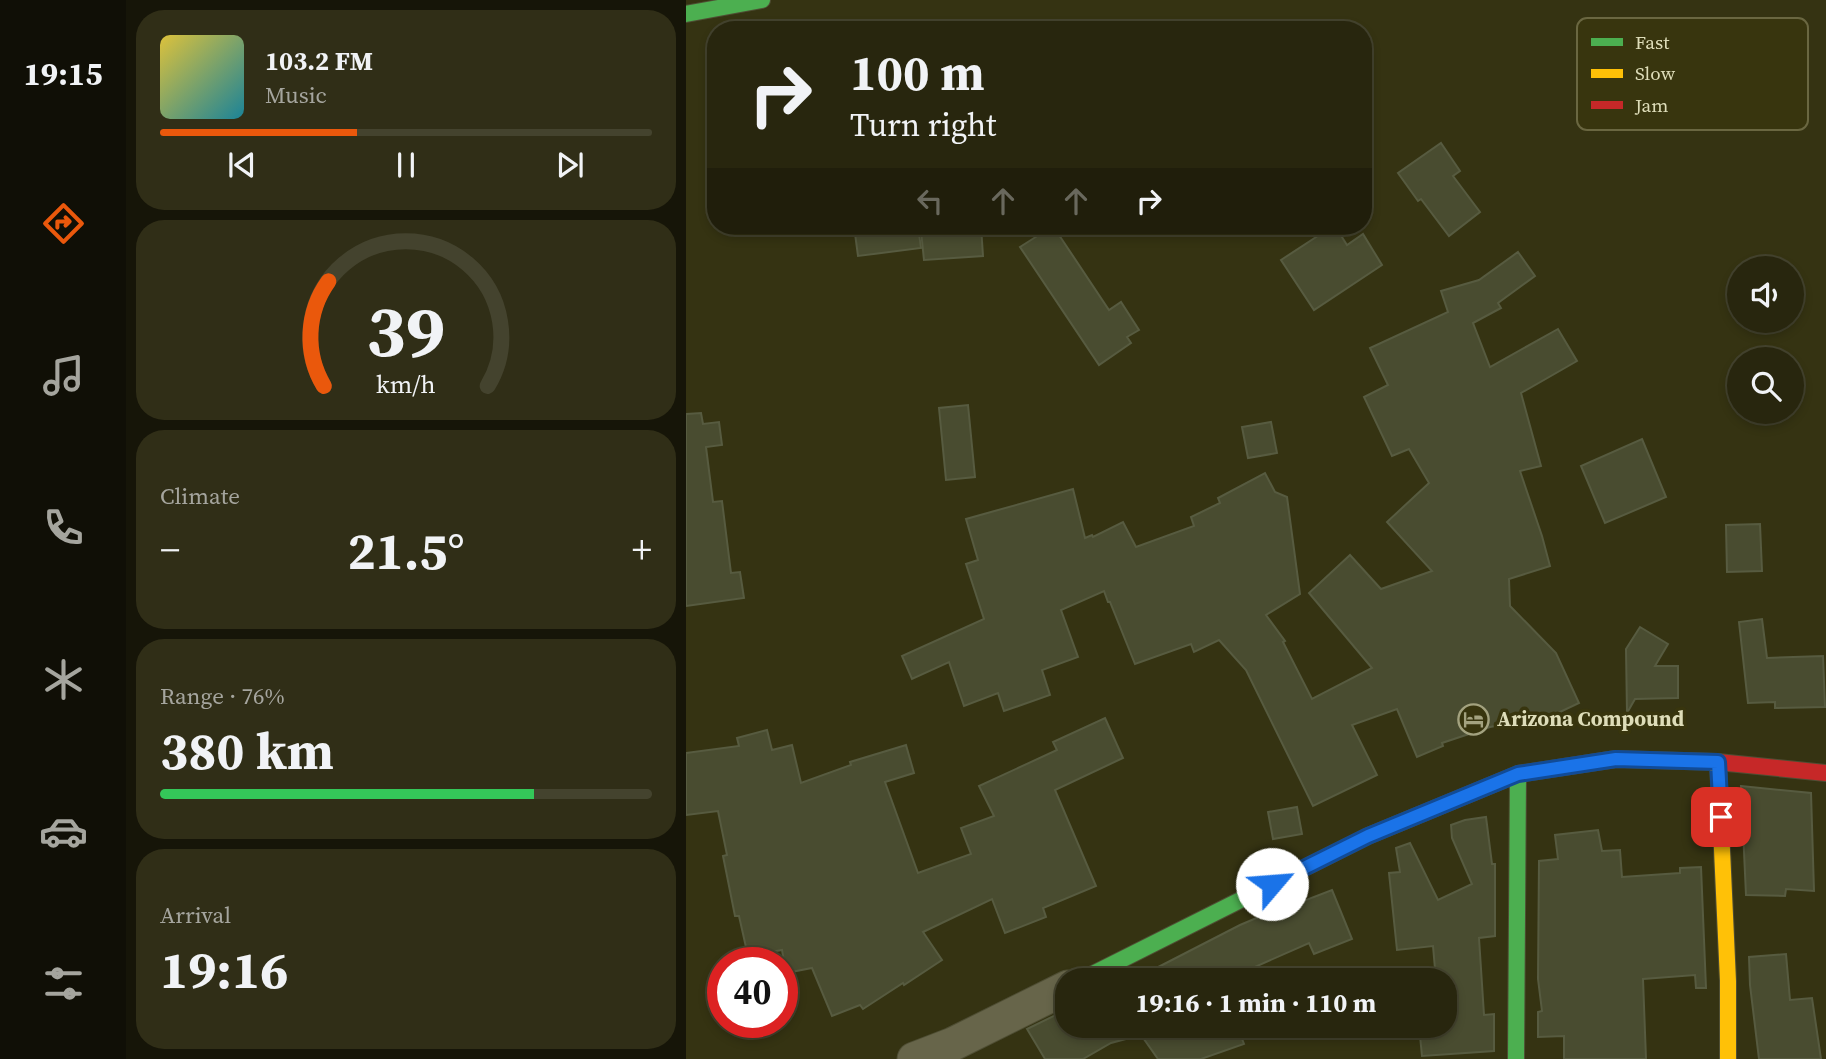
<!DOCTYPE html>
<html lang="en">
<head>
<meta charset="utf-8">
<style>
	body { margin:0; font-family:"Source Serif 4",serif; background:#302e17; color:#f1f3f6; height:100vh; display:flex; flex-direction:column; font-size:26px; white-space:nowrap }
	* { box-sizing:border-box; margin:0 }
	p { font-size:23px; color:#a5a59e }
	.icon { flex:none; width:38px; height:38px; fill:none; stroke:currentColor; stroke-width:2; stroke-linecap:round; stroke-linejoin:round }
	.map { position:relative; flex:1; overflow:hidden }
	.panel { display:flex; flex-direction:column; gap:10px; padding:10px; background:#161508; width:560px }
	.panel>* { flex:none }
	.top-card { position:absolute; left:21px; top:21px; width:665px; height:214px; border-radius:28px; box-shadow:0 4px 10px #0003,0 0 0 2px #44432e; background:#28260e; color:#f1f3f6; overflow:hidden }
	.fabs { position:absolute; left:1041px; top:256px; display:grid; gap:14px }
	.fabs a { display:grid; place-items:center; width:77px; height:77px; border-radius:50%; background:#28260e; box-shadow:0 4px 10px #0003,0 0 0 2px #44432e; font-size:35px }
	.speed { position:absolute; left:21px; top:947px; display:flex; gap:14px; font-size:35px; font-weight:700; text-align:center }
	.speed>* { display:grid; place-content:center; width:91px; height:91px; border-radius:50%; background:#28260e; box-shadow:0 4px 10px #0003,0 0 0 2px #44432e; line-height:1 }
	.speed .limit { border:10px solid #d22; background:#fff; color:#111 }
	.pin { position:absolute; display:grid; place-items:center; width:60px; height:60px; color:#fff; margin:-30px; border-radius:14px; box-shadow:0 4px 10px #0006 }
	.me { position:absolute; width:77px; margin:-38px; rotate:63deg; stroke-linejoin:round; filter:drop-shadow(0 0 5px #0008) }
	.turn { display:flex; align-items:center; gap:24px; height:147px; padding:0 28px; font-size:32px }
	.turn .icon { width:91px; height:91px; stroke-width:2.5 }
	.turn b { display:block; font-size:49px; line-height:60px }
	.lanes { display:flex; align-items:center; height:66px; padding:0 28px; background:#0003; justify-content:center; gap:35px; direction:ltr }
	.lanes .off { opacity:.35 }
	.big { font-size:52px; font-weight:700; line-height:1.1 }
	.panel .widget { flex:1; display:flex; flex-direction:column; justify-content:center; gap:10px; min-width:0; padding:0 24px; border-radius:28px; background:#302e17 }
	.panel .dial { align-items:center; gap:0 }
	.dial svg { height:182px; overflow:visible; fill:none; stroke:#44432e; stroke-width:7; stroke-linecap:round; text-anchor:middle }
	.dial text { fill:#f1f3f6; stroke:none }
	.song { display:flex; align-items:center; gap:21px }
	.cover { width:84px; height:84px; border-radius:10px; background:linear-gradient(135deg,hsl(50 70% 55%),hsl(190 70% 35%)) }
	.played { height:7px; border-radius:4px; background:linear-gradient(90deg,#ea580c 40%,#44432e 40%) }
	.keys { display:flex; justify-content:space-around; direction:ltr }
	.heat { display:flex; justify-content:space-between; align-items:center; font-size:38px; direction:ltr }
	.charge { height:10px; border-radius:5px; background:linear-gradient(90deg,#34c759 76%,#44432e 0) }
	.trip { position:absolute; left:369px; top:968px; width:402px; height:70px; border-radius:28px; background:#28260e; box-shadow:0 4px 10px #0003,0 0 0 2px #44432e; font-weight:700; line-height:70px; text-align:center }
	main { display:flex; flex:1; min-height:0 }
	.tabs { display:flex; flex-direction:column; width:126px; justify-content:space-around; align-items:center; background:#100f06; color:#a5a59e }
	.tabs .icon { width:49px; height:49px }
	.tabs .selected { color:#ea580c }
	.tabs b { font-size:32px; color:#f1f3f6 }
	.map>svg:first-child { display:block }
	.building { fill:#494c30; stroke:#575b40; stroke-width:2 }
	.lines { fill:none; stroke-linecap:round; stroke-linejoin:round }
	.street-casing { stroke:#4f4e34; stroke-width:35 }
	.fast-casing { stroke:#4f4e34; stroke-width:18 }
	.slow-casing { stroke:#4f4e34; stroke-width:18 }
	.jam-casing { stroke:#4f4e34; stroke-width:18 }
	.street { stroke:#67654a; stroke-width:33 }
	.fast { stroke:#4caf50; stroke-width:16 }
	.slow { stroke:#ffc107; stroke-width:16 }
	.jam { stroke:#c62828; stroke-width:16 }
	.route-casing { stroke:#114b97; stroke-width:18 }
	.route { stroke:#1a73e8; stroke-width:12 }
	.labels { text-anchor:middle; stroke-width:7; stroke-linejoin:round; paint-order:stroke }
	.poi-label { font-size:21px; font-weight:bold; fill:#deddb9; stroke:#38350e; text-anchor:start }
	.key { fill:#38350e; stroke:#6a6741; stroke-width:2 }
	.key-label { font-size:19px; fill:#deddb9 }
</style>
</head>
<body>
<main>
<nav class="tabs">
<b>19:15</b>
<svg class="icon selected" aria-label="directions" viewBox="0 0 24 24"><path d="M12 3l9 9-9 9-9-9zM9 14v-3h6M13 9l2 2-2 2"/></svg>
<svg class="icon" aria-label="music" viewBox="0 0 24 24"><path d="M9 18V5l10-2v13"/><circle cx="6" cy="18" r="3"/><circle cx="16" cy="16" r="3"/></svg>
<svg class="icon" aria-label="phone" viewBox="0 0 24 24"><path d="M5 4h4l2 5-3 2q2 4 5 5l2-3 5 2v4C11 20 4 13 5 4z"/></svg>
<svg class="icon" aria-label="climate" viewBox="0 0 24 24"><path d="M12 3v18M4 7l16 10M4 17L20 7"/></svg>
<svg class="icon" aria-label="car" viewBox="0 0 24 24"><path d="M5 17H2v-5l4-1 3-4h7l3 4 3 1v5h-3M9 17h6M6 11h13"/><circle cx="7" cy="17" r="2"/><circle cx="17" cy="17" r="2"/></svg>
<svg class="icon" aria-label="filters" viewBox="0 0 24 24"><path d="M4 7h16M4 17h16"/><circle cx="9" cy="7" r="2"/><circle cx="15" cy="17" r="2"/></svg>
</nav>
<section class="panel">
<div class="widget">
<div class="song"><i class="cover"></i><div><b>103.2 FM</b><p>Music</p></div></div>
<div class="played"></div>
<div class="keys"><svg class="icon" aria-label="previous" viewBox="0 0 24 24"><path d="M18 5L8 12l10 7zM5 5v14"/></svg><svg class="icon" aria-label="pause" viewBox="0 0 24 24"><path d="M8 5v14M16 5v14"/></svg><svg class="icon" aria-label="next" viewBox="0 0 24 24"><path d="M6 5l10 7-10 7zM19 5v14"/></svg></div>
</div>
<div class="widget dial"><svg viewBox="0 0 100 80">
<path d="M14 69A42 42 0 1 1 86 69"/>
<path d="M14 69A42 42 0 0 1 16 23" stroke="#ea580c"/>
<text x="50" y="56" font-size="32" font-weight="700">39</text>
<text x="50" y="72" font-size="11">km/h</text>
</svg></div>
<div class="widget"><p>Climate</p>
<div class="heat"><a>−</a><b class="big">21.5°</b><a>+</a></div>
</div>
<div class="widget"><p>Range · 76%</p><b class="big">380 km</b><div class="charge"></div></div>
<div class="widget"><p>Arrival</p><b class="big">19:16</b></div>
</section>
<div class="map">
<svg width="1140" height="1059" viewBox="0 0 1140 1059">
	<rect width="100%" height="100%" fill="#353312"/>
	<!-- building -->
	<g class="building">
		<path d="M755 143 774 171 767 176 794 212 763 236 735 199 732 201 712 173Z"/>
		<path d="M168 226H232L235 248 172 256Z"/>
		<path d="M295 226 297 256 238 260 235 231Z"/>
		<path d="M367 226 423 310 435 302 453 330 441 337 445 343 413 365 334 247Z"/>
		<path d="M647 226H649L661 245 677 234 696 265 628 310 595 260Z"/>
		<path d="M832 252 849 276 812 303 815 308 787 323 804 367 872 329 891 361 835 393 855 466 834 471 856 536 864 566 823 579 824 606 870 653 893 703 857 720 856 717 804 727 756 743 757 746 731 757 711 709 666 725 691 775 627 806 560 670 533 640 508 652 505 644 449 664 424 602H422L418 591 375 610 392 657 356 670 364 695 318 711 312 693 278 706 263 662 226 679 216 656 298 619 280 564 292 560 280 519 387 489 399 538 406 535 407 537 437 522 450 547 508 526 505 517 534 503 532 498 579 473 589 492 601 497 614 594 580 615 599 641 597 642 626 699 686 668 623 593 664 555 695 589 746 571 701 522 743 483 723 449 706 456 678 397 702 385 684 348 762 312 755 291 793 280Z"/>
		<path d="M282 405 289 477 260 480 253 408Z"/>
		<path d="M15 413 17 424 33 422 36 445 20 447 27 502 36 501 45 573 54 572 58 598 0 606V414Z"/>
		<path d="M585 422 591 453 562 458 556 427Z"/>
		<path d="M956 439 980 497 919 523 895 466Z"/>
		<path d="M1074 524 1076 571 1041 572 1040 525Z"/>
		<path d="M1076 619 1081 658 1137 656 1139 707 1089 708V702L1062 703 1053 622Z"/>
		<path d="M954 627 982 644 969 666H992V698L949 699 941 713 940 649Z"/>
		<path d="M419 718 437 758 369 790 410 886 357 908 360 917 319 933 306 899 237 932 256 960 218 985 217 983 177 1009 174 1005 146 1016 126 968 100 973 96 950 62 956 53 916H49L37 856 41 855 32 811 0 815V753L53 746 51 738 81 730 86 750 106 745 115 783 165 765 164 762 220 745 228 773 199 782 232 873 285 854 275 828 308 816 293 786 371 750 367 742Z"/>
		<path d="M1055 786 1125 793 1128 891 1100 889 1099 896 1060 895Z"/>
		<path d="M611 807 616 834 587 839 582 812Z"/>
		<path d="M800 817 806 864H809V936L793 938 798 1015 808 1014V1051L736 1056 733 1026H760V980H750L747 946 711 950 703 873 714 872 710 848 724 843 752 900 786 884 766 838 765 825 779 820Z"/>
		<path d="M912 830 916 851 934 850 936 877 994 873V868L1015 867 1020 988H1010L1009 975 957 979 960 1059H878V1036L852 1037V1012L856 1011 852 979 853 861 872 859 869 835Z"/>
		<path d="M646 890 666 939 628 954 623 943 562 970 567 980H447L554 925 601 905 602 907Z"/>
		<path d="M1100 954 1104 1000 1126 998 1135 1059H1073L1064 985 1063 957Z"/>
		<path d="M382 1009V1026H551L558 1044 515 1059H472L455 1035 425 1043 397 1059H359L341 1029Z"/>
	</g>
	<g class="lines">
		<defs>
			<path id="street" d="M228 1059 267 1044 382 987"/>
			<g id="fast">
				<path d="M0 14 76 0"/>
				<path d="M395 980 682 836 832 774 838 773"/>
				<path d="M830 1059 832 774"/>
			</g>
			<path id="slow" d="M1032 762 1042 981V1059"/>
			<path id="jam" d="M838 773 930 759 1032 762 1140 773"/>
		</defs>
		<!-- street casing -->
		<use href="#street" class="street-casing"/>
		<!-- fast casing -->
		<use href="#fast" class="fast-casing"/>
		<!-- slow casing -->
		<use href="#slow" class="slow-casing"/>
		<!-- jam casing -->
		<use href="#jam" class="jam-casing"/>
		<!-- street -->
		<use href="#street" class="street"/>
		<!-- fast -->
		<use href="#fast" class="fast"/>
		<!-- slow -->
		<use href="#slow" class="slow"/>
		<!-- jam -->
		<use href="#jam" class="jam"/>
	</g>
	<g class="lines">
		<defs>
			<path id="route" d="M586 884 682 836 832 774 930 759 1032 762 1035 817"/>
		</defs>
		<!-- route casing -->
		<use href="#route" class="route-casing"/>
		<!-- route -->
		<use href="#route" class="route"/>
	</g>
	<!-- icons -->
	<defs>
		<symbol id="hotel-ring" viewBox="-11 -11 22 22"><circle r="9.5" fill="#38350e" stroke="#a3a27f" stroke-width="1.5"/><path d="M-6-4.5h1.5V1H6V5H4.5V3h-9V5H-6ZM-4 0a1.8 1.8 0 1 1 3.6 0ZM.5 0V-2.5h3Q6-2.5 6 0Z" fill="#a3a27f"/></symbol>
	</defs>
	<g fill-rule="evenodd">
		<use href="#hotel-ring" x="770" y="702" width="35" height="35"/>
	</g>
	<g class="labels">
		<!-- poi labels -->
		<g class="poi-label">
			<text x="811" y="726">Arizona Compound</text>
		</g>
	</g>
	<!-- legend -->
	<rect x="891" y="18" width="231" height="112" rx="10" class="key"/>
	<rect x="905" y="38" width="32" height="8" fill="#4caf50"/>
	<rect x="905" y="69" width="32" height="9" fill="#ffc107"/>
	<rect x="905" y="101" width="32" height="8" fill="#c62828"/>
	<g class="key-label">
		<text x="949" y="49">Fast</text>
		<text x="949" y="80">Slow</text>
		<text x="949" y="112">Jam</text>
	</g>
</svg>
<div class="fabs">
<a><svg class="icon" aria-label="sound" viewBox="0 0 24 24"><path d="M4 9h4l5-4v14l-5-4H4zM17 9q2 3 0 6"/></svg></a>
<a><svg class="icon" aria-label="search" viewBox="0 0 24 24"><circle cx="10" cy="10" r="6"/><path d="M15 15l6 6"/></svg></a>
</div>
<div class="speed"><div class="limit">40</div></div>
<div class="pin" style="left:1035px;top:817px;background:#d93025"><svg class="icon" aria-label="arrive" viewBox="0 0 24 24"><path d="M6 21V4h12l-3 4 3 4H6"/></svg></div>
<svg class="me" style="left:586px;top:884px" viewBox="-20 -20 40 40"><circle r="19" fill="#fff"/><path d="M0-13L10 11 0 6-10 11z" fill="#1a73e8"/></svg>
<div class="trip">19:16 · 1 min · 110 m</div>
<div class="top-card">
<div class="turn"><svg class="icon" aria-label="right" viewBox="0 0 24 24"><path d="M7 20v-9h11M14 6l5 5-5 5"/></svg><div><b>100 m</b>Turn right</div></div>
<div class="lanes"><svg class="icon off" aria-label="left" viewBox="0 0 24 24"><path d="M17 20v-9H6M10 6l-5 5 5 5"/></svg><svg class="icon off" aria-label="ahead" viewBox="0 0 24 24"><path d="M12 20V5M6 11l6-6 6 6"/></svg><svg class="icon off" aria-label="ahead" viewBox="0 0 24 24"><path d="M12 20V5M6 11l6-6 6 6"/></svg><svg class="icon" aria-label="right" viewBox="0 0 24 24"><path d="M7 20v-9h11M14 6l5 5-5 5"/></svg></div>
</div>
</div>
</main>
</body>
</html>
